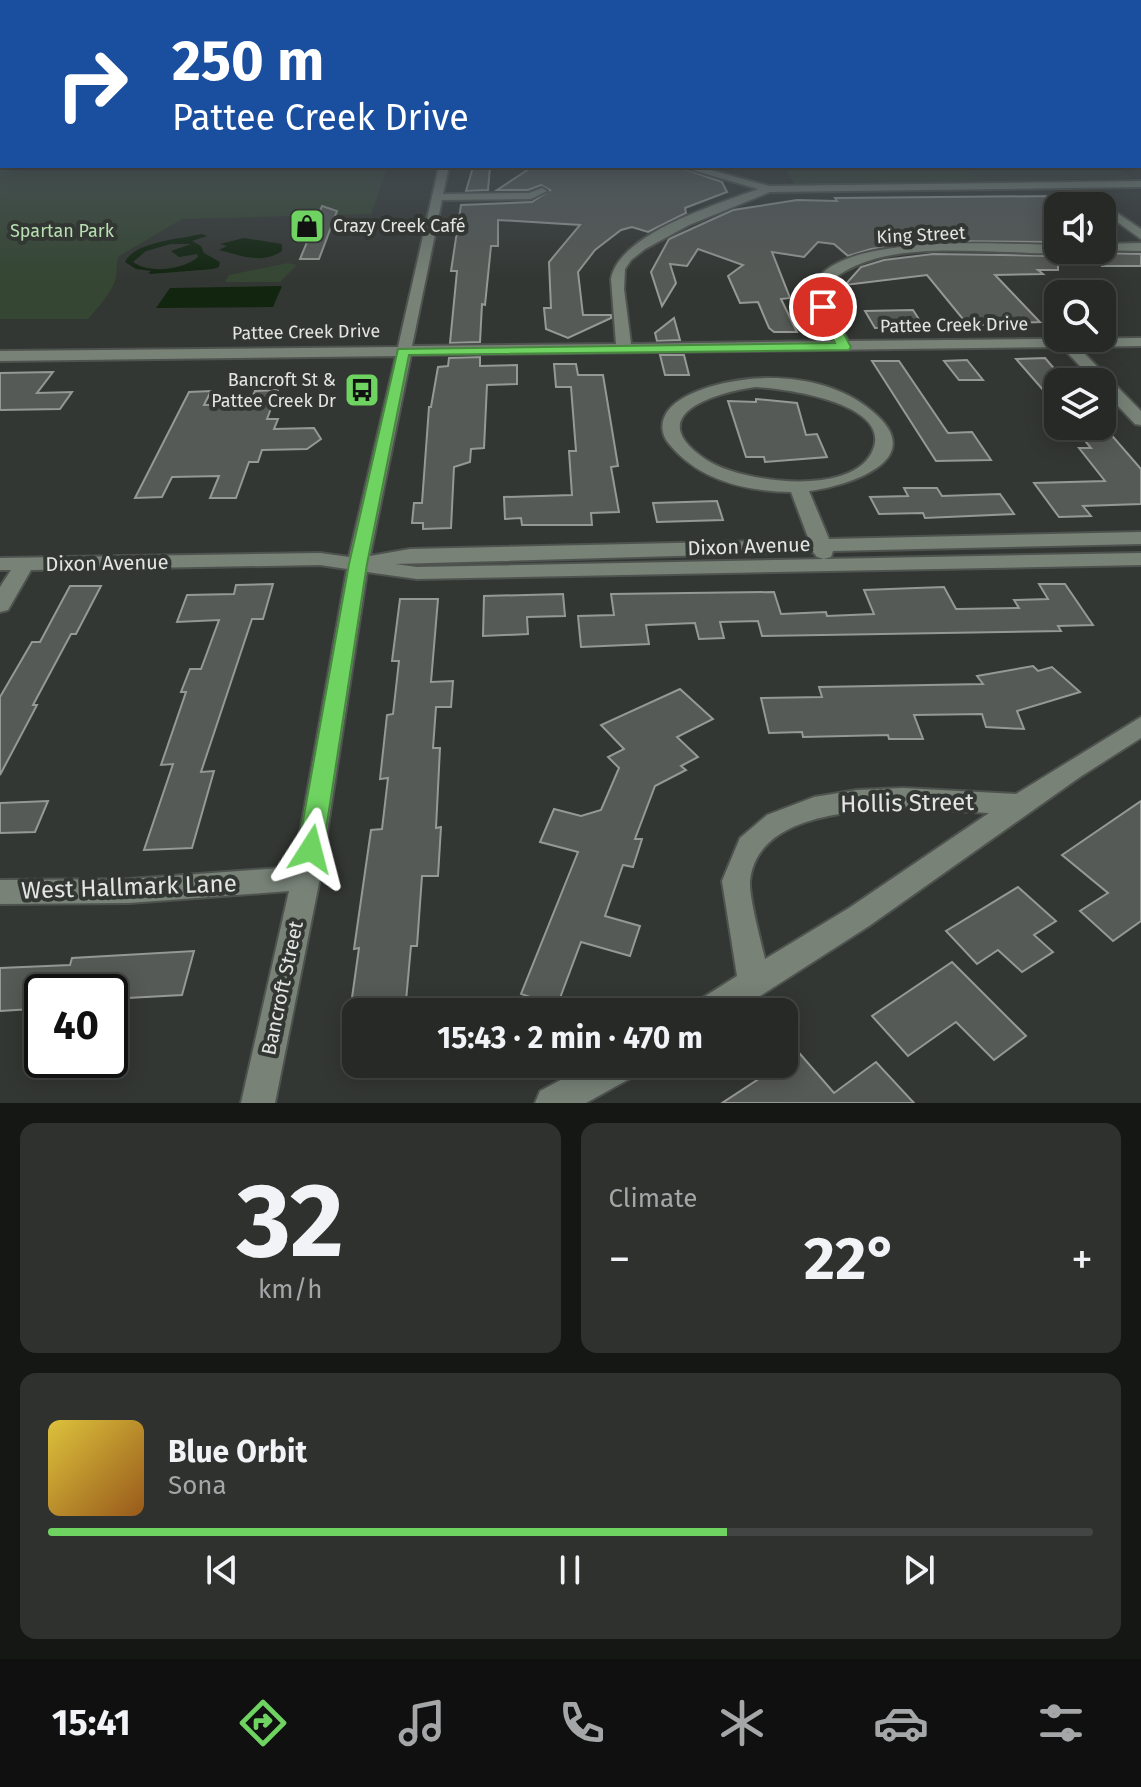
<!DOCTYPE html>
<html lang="en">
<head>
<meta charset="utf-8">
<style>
	body { margin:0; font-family:"Fira Sans",sans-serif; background:#2e312e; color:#f1f3f6; height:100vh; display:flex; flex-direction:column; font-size:30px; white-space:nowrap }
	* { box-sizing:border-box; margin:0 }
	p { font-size:26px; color:#a4a6a7 }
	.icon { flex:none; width:44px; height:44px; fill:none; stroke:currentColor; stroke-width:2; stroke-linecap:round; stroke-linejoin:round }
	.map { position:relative; height:1103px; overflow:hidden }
	.side { display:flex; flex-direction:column; gap:20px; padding:20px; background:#151715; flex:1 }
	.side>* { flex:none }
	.hud { position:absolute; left:0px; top:0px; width:1142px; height:168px; box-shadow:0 4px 20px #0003,0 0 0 2px #424543; background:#1a4fa0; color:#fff; overflow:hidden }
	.controls { position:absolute; left:1044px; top:192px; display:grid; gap:16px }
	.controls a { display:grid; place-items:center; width:72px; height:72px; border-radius:16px; background:#262926; box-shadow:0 4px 20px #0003,0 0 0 2px #424543; font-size:40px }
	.speed { position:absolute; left:24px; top:974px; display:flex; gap:16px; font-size:40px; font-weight:700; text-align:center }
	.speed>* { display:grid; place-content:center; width:104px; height:104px; border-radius:50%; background:#262926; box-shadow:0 4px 20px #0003,0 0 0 2px #424543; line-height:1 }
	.speed .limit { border:4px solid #111; border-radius:12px; background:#fff; color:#111 }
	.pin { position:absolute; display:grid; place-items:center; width:68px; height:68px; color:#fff; margin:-34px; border:4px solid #fff; border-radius:50%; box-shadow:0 2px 8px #0007 }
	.me { position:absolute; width:88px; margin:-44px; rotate:9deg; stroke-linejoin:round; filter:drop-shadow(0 0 6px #0008) }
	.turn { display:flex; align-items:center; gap:28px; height:168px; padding:0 40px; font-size:36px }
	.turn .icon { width:104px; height:104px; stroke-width:2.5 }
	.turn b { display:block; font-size:56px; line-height:68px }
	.big { font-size:60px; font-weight:700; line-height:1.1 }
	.side .tile { flex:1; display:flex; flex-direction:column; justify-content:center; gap:12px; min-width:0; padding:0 28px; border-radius:16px; background:#2e312e }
	.side .dial { align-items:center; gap:0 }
	.dial b { font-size:104px; line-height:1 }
	.song { display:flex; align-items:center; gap:24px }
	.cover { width:96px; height:96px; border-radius:12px; background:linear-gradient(135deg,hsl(50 70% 55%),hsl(30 70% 35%)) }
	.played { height:8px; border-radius:4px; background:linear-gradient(90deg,#6ed361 65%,#424543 65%) }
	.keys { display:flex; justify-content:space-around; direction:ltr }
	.heat { display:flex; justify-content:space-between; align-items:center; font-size:44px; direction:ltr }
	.side .tiles { flex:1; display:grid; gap:20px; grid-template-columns:1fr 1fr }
	.tile:last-child { grid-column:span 2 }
	.trip { position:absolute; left:342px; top:998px; width:456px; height:80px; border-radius:16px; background:#262926; box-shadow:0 4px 20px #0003,0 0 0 2px #424543; font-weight:700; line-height:80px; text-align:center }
	.tab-bar { display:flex; height:128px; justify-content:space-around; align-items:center; background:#0f100f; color:#a4a6a7 }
	.tab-bar .icon { width:56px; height:56px }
	.tab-bar .on { color:#6ed361 }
	.tab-bar b { font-size:36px; color:#f1f3f6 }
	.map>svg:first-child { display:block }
	.built { fill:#384037 }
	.green { fill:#354632 }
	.water { fill:#12250f; fill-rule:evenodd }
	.building { fill:#565a56; stroke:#959995; stroke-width:2 }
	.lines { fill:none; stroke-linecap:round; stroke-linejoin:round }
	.minor-casing { stroke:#4f534f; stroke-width:4 }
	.minor { fill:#788277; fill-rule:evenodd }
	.route { fill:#6ed361; stroke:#48893f; stroke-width:2 }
	.labels { text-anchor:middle; stroke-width:8; stroke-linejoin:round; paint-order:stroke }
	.far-poi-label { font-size:18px; fill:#e3e5e2; stroke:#333733; text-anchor:start }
	.far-park-label { font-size:18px; fill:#b7dfb1; stroke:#333733 }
	.far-street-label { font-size:18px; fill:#e3e5e2; stroke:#333733 }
	.street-label { font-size:20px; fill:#e3e5e2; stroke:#333733 }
	.near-street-label { font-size:24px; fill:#e3e5e2; stroke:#333733 }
</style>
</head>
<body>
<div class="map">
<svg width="1141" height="1103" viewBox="0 0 1141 1103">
	<rect width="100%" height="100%" fill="#333733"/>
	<!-- built -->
	<path class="built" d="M783 166H1118L1132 178 796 185Z"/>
	<!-- green -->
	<g class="green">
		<path d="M0 127 2 166H388L371 214 182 219 119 256C115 265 118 272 115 281 110 295 98 307 88 319H0Z"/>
		<path d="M783 166H961L977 181 795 184Z"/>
		<path d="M288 263 297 265 280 282H225L229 275Z"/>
	</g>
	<!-- water -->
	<g class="water">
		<path d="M202 234 207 236 192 241 201 246 204 253 220 262 219 267 213 269 151 274 148 273 151 271 136 269 125 262C135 241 182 239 202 234ZM171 244H191L171 251 179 257 197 254 198 257C182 270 150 274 133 262L146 251Z"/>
		<path d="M244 238 282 244V251C261 265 240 255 219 250L227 246 220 244Z"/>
		<path d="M282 286 273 307 156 308 170 288Z"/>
	</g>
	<!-- building -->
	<g class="building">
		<path d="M544 166H676L722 182 727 192 685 208 686 213 648 232 632 227 621 230 595 250 578 272 583 315H611V318L568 338 546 329 544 308H551L549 262 580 225 498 220V246H491L485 305 482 304 480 342 450 343 457 271H451L461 205 532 202 550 190 541 185 528 190H497L532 167Z"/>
		<path d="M473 167H490L488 190 466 191Z"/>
		<path d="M1058 196V242L937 241 871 249 848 256 834 244 818 242 804 257 772 252 790 298 781 299 797 332H774L769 328 758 302 740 303 728 276 743 265 698 249 687 266 670 264 676 283 662 306 651 272 669 239 733 210 797 200 837 201 835 198Z"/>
		<path d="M322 206 337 211 319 259H300Z"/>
		<path d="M1102 253 1141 254V266H1102Z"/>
		<path d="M933 254 1058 256V270H1038L1043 274 995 275 1040 322 1013 323 1017 327 967 324 927 275 845 285 861 267 884 260Z"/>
		<path d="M913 310 924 327 875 328 865 311Z"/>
		<path d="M674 318 680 340 657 341 655 333Z"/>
		<path d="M660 355H684L689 375H665Z"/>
		<path d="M480 357V366L517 365V384L487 385 484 448 471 449 470 462 454 467 451 528 423 529V523H412L414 503H422L429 407H431L438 367 448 366 449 358Z"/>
		<path d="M1045 358 1058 373V407L1016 359Z"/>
		<path d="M967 360 983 380H959L944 361Z"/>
		<path d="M872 361H899L948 433 972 432 991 460 936 461Z"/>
		<path d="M554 364H576L578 375H603L618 466 611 467 619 512 591 513 592 525H522L521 518 505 519 504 497 572 495 569 451H576L571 387H556Z"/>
		<path d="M53 372 37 393 72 392 60 409 0 410V373Z"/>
		<path d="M278 390 267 419H278L274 429 314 428 321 439 307 449 262 450 258 462H249L236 498H210L219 476 172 477 162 497 135 498 189 392 211 391 204 405 249 404 255 391Z"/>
		<path d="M756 399 797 403 806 435 817 434 827 457 765 462 764 457H746L728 401 756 402Z"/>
		<path d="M1077 431H1108L1141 469V504L1083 506 1091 516 1059 517 1034 483 1105 481 1079 448H1091Z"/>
		<path d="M904 488H937L942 496 1000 494 1014 514 925 518 923 513 879 514 870 497 908 496Z"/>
		<path d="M717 501 723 520 657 522 653 503Z"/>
		<path d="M273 584 263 619H252L201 772 214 771 192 848 144 850 173 764 161 765 186 692H181L190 669H201L219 620 177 622 187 595 234 594 236 585Z"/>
		<path d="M1039 584H1065L1093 625 1058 626 1061 631 762 636 758 621 720 622 724 638 699 639 695 623 646 625 649 644 581 647 578 616 614 615 611 594 774 592 781 614 826 612 827 616 874 614 864 590 916 588 944 587 956 609 1019 608 1014 600 1048 599Z"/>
		<path d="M70 586H101L76 634H71L33 705H37L0 775V697L32 642H40Z"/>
		<path d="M563 594 565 616 527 617 528 634 483 636 484 596Z"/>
		<path d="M400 599H438L431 682 453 681 451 707H436L433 748H440L436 828 441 827 438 876H422L417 946H411L405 1012H350L359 948 354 949 371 830 382 829 388 778 380 779 387 715 393 714 399 661H392Z"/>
		<path d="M1033 666 1038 671 1052 667 1080 692 1017 711 1024 729 986 727 982 714 914 715 923 739H889L888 735 803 737 802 732 769 733 761 698 822 697 819 687 983 684 977 676Z"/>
		<path d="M680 689 713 719 677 737 698 757 681 766 686 770 655 786 635 839H642L633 867 623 865 605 916 640 926 630 956 581 942 557 1006 521 994 578 852 540 842 554 809 581 816 601 810 619 768 608 757 624 749 601 725Z"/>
		<path d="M48 801 35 832 0 833V803Z"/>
		<path d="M1141 801V921L1113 941 1080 911 1108 893 1062 855Z"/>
		<path d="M1018 887 1056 921 1034 935 1053 952 1022 972 998 950 977 964 946 931Z"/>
		<path d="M194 951 182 995 110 999V992H39L32 1009 0 1011V968L70 965 72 958Z"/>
		<path d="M952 962 1026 1036 994 1060 956 1022 908 1056 872 1016Z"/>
		<path d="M794 1047 834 1093 876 1062 914 1103H722L757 1080 753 1076 770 1064H784V1054Z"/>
	</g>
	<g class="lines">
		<defs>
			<g id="minor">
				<rect x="1140" y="131" width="1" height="6"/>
				<path d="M439 166H449L443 194 529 193 542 188 547 191 531 199 442 200 412 346 616 344 611 279C619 233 719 204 758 189L679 166H696L769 186 1141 181V187L770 192 689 225 645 249 631 260 625 269 624 289 631 344 834 341 808 290C813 284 819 276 825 271 869 235 1001 244 1058 245V250L1062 252C1044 255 1024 252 1006 252 948 250 863 243 822 290L848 341 1141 338V346L1078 347 1141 411V425L1135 424 1102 389V382H1095L1062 347 411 355 370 556 410 549 809 540 791 492C746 491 700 481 670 445 661 435 660 423 667 412 676 399 694 392 709 387 761 371 829 375 872 411 932 460 847 486 809 491L829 539 1141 532V544L833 551 831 557 824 559 1141 553V565L417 579 367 572 320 878 275 1103H241L289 891 129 903 0 904V880L129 879 294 867 347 569 320 565 31 570 8 610 0 612V587L11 570H0V558L320 553 349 557 396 356 0 361V351L398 347ZM755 387C782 388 899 403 871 454 847 497 738 482 705 459 641 415 714 393 755 387ZM813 552 817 557 824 559 417 567 395 564Z"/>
				<path d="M1102 203 1141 229V239L1102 211V206H1096Z"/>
				<path d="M1141 243V251L1097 250H1102V244Z"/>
				<path d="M1141 717V738L1080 777 869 926 735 1012H691L696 1002 737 976 722 881 740 838 767 815 814 797 857 790 903 788 1016 794ZM903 808 989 813 849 908 765 959C761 941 749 898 750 881 757 814 854 811 903 808Z"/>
				<path d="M591 1064H641L636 1075 586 1103H535L540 1091Z"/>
			</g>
		</defs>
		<!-- minor casing -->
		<use href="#minor" class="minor-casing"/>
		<!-- minor -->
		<use href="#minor" class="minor"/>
	</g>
	<!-- sky -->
	<linearGradient id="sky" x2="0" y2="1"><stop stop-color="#1c1e1c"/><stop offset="0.45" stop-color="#4a535b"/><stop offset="1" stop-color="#4a535b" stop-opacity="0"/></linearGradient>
	<rect width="1141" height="281" fill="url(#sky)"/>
	<!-- route -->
	<path class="route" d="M819 304 829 307 851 347 849 350 409 355 367 564 323 849 319 856 311 859 302 856 298 849 349 564 398 349 835 343 817 307Z"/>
	<!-- icons -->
	<defs>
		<symbol id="shop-square" viewBox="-11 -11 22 22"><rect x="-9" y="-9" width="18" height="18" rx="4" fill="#6ed361" stroke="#333733"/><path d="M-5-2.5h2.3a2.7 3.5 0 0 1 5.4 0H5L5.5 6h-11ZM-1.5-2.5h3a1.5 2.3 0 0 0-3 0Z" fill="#111"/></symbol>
		<symbol id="bus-square" viewBox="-11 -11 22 22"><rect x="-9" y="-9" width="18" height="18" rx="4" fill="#6ed361" stroke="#333733"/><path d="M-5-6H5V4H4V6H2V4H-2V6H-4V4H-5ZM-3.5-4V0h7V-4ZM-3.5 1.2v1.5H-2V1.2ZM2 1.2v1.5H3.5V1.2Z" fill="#111"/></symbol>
	</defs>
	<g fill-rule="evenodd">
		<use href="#shop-square" x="287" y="206" width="40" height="40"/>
		<use href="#bus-square" x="342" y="370" width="40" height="40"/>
	</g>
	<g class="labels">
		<!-- far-poi labels -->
		<g class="far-poi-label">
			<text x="333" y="232">Crazy Creek Café</text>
			<text x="336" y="386" text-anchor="end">Bancroft St &amp;<tspan x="336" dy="21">Pattee Creek Dr</tspan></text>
		</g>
		<!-- far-park labels -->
		<g class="far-park-label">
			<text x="62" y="237">Spartan Park</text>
		</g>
		<!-- far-street labels -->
		<g class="far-street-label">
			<text transform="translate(921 235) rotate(-3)" y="6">King Street</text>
			<text transform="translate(954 325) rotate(-1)" y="6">Pattee Creek Drive</text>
			<text transform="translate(306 332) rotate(-1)" y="6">Pattee Creek Drive</text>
		</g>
		<!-- street labels -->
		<g class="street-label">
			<text transform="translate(749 546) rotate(-2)" y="7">Dixon Avenue</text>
			<text transform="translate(107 563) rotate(-1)" y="7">Dixon Avenue</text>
			<text transform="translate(282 988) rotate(-78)" y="7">Bancroft Street</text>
		</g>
		<!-- near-street labels -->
		<g class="near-street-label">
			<text transform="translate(907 803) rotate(-1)" y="8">Hollis Street</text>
			<text transform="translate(129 887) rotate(-2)" y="8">West Hallmark Lane</text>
		</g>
	</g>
</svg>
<div class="controls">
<a><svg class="icon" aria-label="sound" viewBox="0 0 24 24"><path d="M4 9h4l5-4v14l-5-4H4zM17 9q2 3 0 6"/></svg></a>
<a><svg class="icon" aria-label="search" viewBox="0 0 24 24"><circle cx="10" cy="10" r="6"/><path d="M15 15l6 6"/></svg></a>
<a><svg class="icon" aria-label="layers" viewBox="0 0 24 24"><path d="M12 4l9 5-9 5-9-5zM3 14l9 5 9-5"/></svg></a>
</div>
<div class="speed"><div class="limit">40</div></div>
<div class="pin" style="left:823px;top:307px;background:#d93025"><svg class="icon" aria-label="arrive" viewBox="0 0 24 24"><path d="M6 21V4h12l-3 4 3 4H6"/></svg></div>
<svg class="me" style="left:311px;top:849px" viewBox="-20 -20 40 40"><path d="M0-17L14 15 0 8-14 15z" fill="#6ed361" stroke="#fff" stroke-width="4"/></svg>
<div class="trip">15:43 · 2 min · 470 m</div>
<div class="hud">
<div class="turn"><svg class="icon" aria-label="right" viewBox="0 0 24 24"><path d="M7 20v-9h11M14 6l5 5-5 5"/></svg><div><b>250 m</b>Pattee Creek Drive</div></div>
</div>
</div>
<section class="side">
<div class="tiles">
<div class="tile dial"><b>32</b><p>km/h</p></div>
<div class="tile"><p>Climate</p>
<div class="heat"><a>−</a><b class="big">22°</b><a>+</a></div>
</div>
<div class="tile">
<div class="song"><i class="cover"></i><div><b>Blue Orbit</b><p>Sona</p></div></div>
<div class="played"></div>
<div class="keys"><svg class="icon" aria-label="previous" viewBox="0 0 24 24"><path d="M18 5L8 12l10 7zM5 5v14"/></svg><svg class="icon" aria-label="pause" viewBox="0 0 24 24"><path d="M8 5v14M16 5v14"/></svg><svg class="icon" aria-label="next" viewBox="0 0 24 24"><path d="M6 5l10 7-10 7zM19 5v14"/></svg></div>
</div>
</div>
</section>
<nav class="tab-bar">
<b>15:41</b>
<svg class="icon on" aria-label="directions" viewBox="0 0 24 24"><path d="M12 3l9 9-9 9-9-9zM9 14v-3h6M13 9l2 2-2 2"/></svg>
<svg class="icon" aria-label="music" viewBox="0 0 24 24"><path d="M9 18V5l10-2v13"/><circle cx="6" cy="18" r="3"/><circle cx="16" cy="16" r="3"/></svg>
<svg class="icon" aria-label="phone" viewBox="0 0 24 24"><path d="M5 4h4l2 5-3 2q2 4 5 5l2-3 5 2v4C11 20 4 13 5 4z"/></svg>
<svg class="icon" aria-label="climate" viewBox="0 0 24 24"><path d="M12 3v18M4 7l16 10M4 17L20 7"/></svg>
<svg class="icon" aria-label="car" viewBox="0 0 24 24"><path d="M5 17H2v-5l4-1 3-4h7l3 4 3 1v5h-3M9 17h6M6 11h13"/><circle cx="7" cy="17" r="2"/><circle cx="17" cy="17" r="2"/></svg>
<svg class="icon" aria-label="filters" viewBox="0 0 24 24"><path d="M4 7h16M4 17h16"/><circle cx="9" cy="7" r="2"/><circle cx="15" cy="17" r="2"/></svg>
</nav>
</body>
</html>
